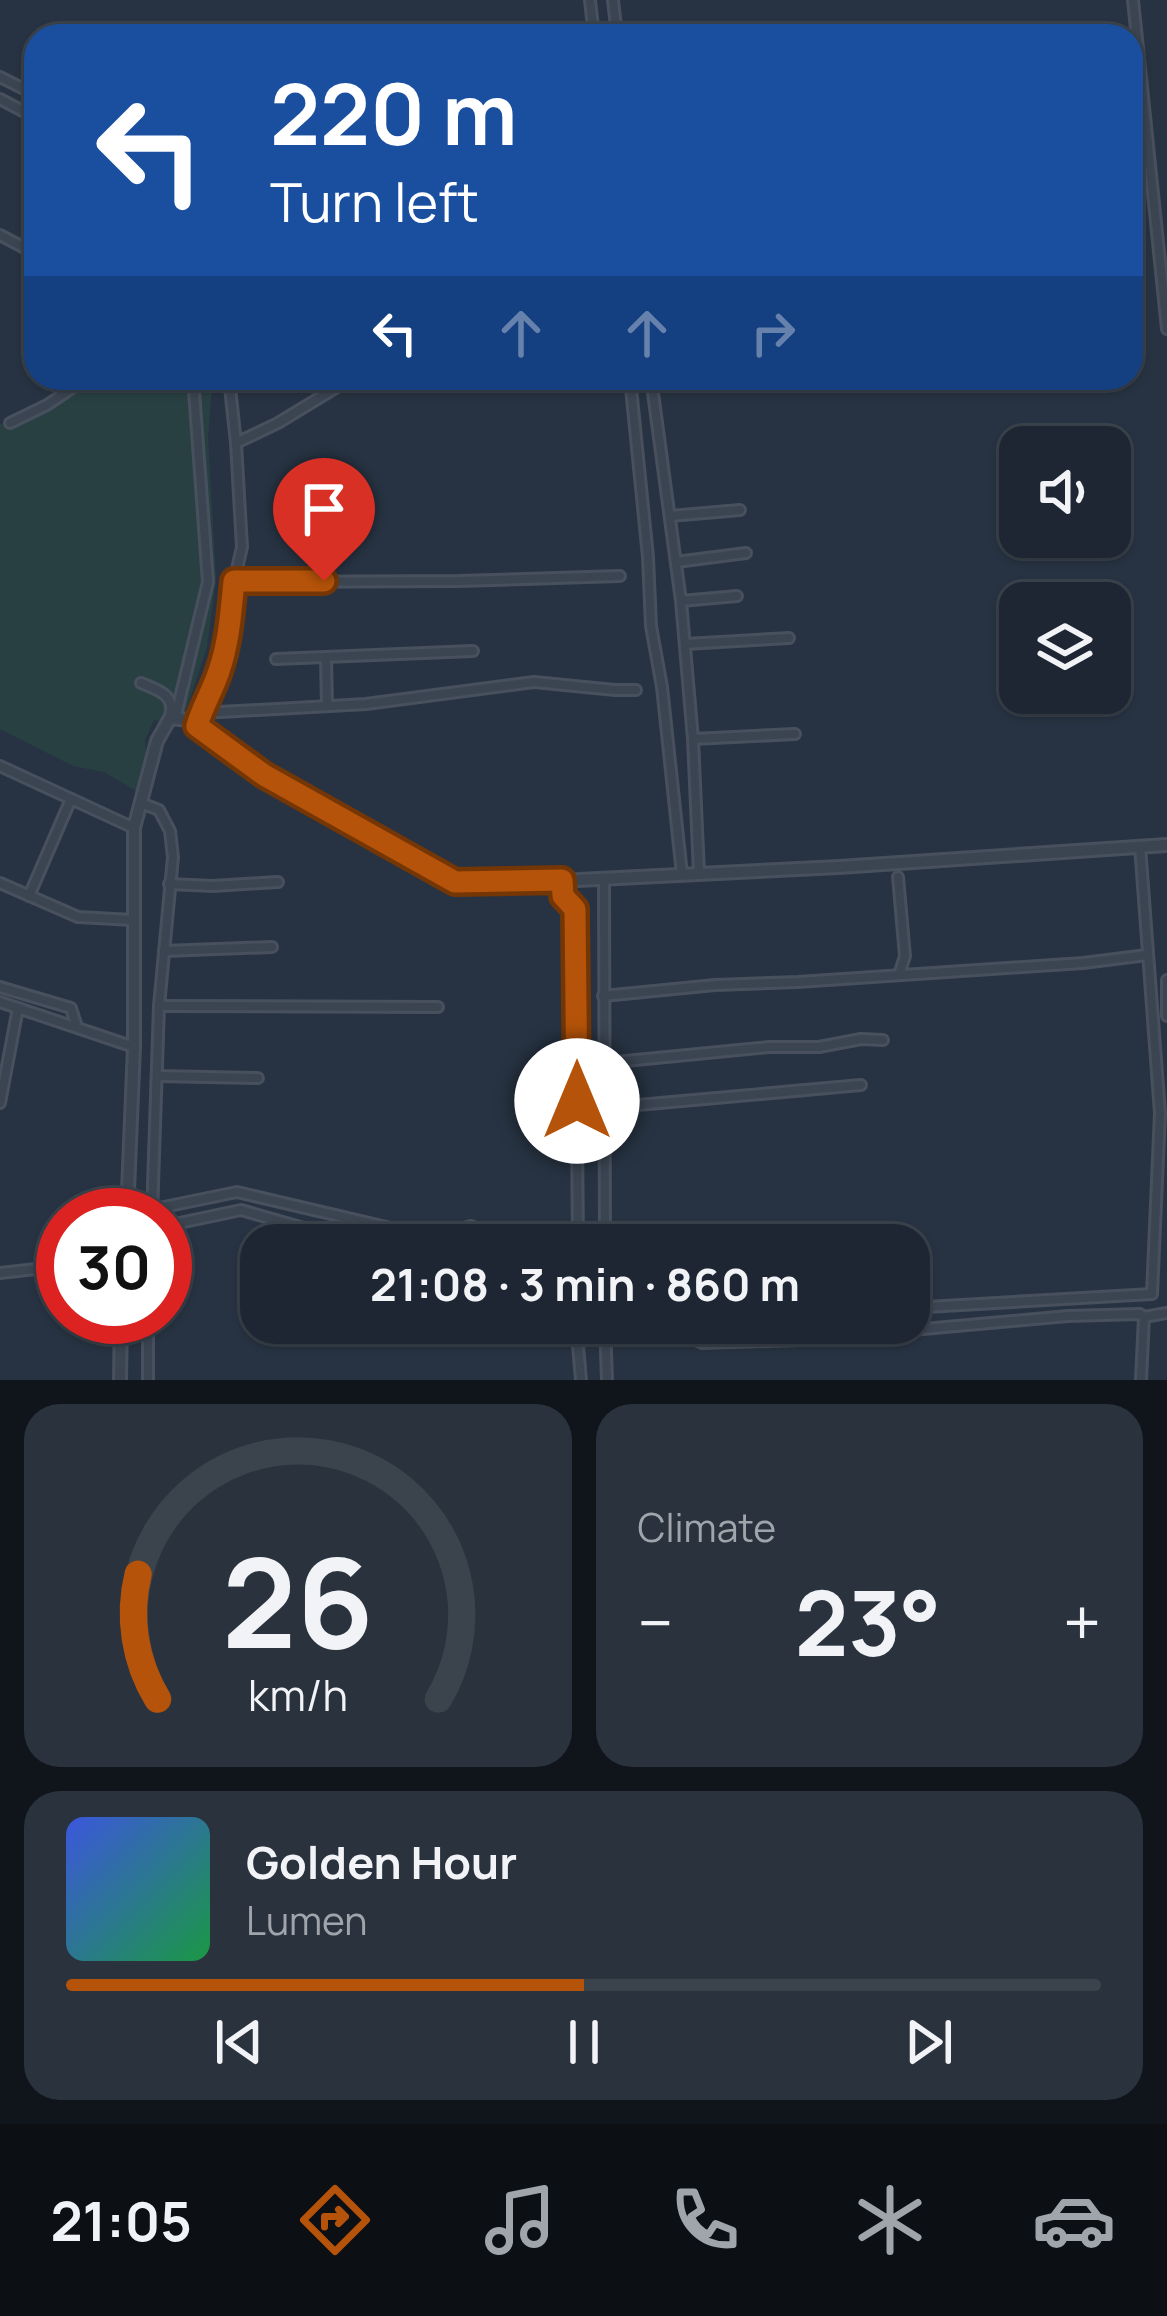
<!DOCTYPE html>
<html lang="en">
<head>
<meta charset="utf-8">
<style>
	body { margin:0; font-family:Manrope,sans-serif; background:#2a323e; color:#f1f3f6; height:100vh; display:flex; flex-direction:column; font-size:45px; white-space:nowrap }
	* { box-sizing:border-box; margin:0 }
	p { font-size:39px; color:#a0a5ac }
	.icon { flex:none; width:66px; height:66px; fill:none; stroke:currentColor; stroke-width:2; stroke-linecap:round; stroke-linejoin:round }
	.map { position:relative; height:1380px; overflow:hidden }
	.drawer { display:flex; flex-direction:column; gap:24px; padding:24px; background:#10151c; flex:1 }
	.drawer>* { flex:none }
	.guide { position:absolute; left:24px; top:24px; width:1119px; height:366px; border-radius:36px; box-shadow:0 3px 9px #0004,0 0 0 3px #3b434d; background:#1a4fa0; color:#fff; overflow:hidden }
	.controls { position:absolute; left:999px; top:426px; display:grid; gap:24px }
	.controls a { display:grid; place-items:center; width:132px; height:132px; border-radius:24px; background:#1d2632; box-shadow:0 3px 9px #0004,0 0 0 3px #3b434d; font-size:60px }
	.speed { position:absolute; left:36px; top:1188px; display:flex; gap:24px; font-size:60px; font-weight:700; text-align:center }
	.speed>* { display:grid; place-content:center; width:156px; height:156px; border-radius:50%; background:#1d2632; box-shadow:0 3px 9px #0004,0 0 0 3px #3b434d; line-height:1 }
	.speed .limit { border:18px solid #d22; background:#fff; color:#111 }
	.pin { position:absolute; display:grid; place-items:center; width:102px; height:102px; color:#fff; margin:-123px -51px; border-radius:50% 50% 50% 0; rotate:-45deg; box-shadow:0 0 12px #0007 }
	.pin .icon { rotate:45deg }
	.me { position:absolute; width:132px; margin:-66px; rotate:0deg; stroke-linejoin:round; filter:drop-shadow(0 0 9px #0008) }
	.turn { display:flex; align-items:center; gap:42px; height:252px; padding:0 48px; font-size:54px }
	.turn .icon { width:156px; height:156px; stroke-width:2.5 }
	.turn b { display:block; font-size:84px; line-height:102px }
	.lanes { display:flex; align-items:center; height:114px; padding:0 48px; background:#0003; justify-content:center; gap:60px; direction:ltr }
	.lanes .off { opacity:.35 }
	.big { font-size:90px; font-weight:700; line-height:1.1 }
	.drawer .tile { flex:1; display:flex; flex-direction:column; justify-content:center; gap:18px; min-width:0; padding:0 42px; border-radius:36px; background:#2a323e }
	.drawer .dial { align-items:center; gap:0 }
	.dial svg { height:312px; overflow:visible; fill:none; stroke:#3b434d; stroke-width:7; stroke-linecap:round; text-anchor:middle }
	.dial text { fill:#f1f3f6; stroke:none }
	.song { display:flex; align-items:center; gap:36px }
	.cover { width:144px; height:144px; border-radius:18px; background:linear-gradient(135deg,hsl(230 70% 55%),hsl(140 70% 35%)) }
	.played { height:12px; border-radius:6px; background:linear-gradient(90deg,#b45309 50%,#3b434d 50%) }
	.keys { display:flex; justify-content:space-around; direction:ltr }
	.heat { display:flex; justify-content:space-between; align-items:center; font-size:66px; direction:ltr }
	.drawer .tiles { flex:1; display:grid; gap:24px; grid-template-columns:1fr 1fr }
	.tile:last-child { grid-column:span 2 }
	.trip { position:absolute; left:240px; top:1224px; width:690px; height:120px; border-radius:36px; background:#1d2632; box-shadow:0 3px 9px #0004,0 0 0 3px #3b434d; font-weight:700; line-height:120px; text-align:center }
	.tabs { display:flex; height:192px; justify-content:space-around; align-items:center; background:#0c0f14; color:#a0a5ac }
	.tabs .icon { width:84px; height:84px }
	.tabs .on { color:#b45309 }
	.tabs b { font-size:54px; color:#f1f3f6 }
	.map>svg:first-child { display:block }
	.green { fill:#294043 }
	.lines { fill:none; stroke-linecap:round; stroke-linejoin:round }
	.minor-casing { stroke:#48505e; stroke-width:14 }
	.tertiary-casing { stroke:#48505e; stroke-width:16 }
	.minor { stroke:#3b4552; stroke-width:8 }
	.tertiary { stroke:#3b4552; stroke-width:10 }
	.route-casing { stroke:#753606; stroke-width:30 }
	.route { stroke:#b45309; stroke-width:21 }
</style>
</head>
<body>
<div class="map">
<svg width="1167" height="1380" viewBox="0 0 1167 1380">
	<rect width="100%" height="100%" fill="#273342"/>
	<!-- green -->
	<path class="green" d="M81 378H206L212 386 208 437 216 578 207 647 181 726 154 720 145 740 149 771 143 795 104 772 73 766 0 729V425Z"/>
	<g class="lines">
		<defs>
			<g id="minor">
				<path d="M590 0 594 36"/>
				<path d="M613 0 617 36"/>
				<path d="M1133 0 1167 329"/>
				<path d="M0 77 36 95"/>
				<path d="M0 99 36 118"/>
				<path d="M0 235 36 254"/>
				<path d="M229 378 236 443"/>
				<path d="M630 378 648 557 651 626 662 687 682 874"/>
				<path d="M651 378 681 601 693 739 699 873"/>
				<path d="M10 423 47 405 87 378"/>
				<path d="M670 516 740 510"/>
				<path d="M676 562 746 553"/>
				<path d="M234 582 459 581 620 576"/>
				<path d="M681 601 737 596"/>
				<path d="M685 644 789 638"/>
				<path d="M326 658 327 706"/>
				<path d="M276 659 473 651"/>
				<path d="M141 683C158 690 176 695 170 716"/>
				<path d="M202 713 366 704 534 682 615 690H636"/>
				<path d="M175 719 208 582 194 391 187 378"/>
				<path d="M197 726 200 713 220 668 230 629 234 582 242 547 236 443 278 423 342 384 491 378"/>
				<path d="M693 739 795 734"/>
				<path d="M0 766 134 828"/>
				<path d="M141 803 159 810 170 831 173 857 159 1006 152 1215"/>
				<path d="M898 877 905 956 899 975"/>
				<path d="M604 879 605 1245"/>
				<path d="M562 881 563 896 575 909 578 1245"/>
				<path d="M0 883 78 917 133 920"/>
				<path d="M169 884 213 886 278 882"/>
				<path d="M29 896 71 799"/>
				<path d="M164 951 272 947"/>
				<path d="M1167 980V1016"/>
				<path d="M0 987 71 1008 77 1027"/>
				<path d="M603 996 715 985 798 982 1083 963 1147 955"/>
				<path d="M0 1002 134 1047"/>
				<path d="M159 1006 438 1007"/>
				<path d="M605 1063 769 1047H819L861 1039 883 1040"/>
				<path d="M157 1076 258 1078"/>
				<path d="M0 1103 18 1008"/>
				<path d="M604 1108 861 1085"/>
				<path d="M154 1209 237 1192 429 1237 471 1226 518 1245"/>
				<path d="M165 1226 241 1210 363 1245"/>
				<path d="M0 1273 63 1266"/>
				<path d="M909 1308 1152 1294 1160 1113 1140 846"/>
				<path d="M148 1317V1380"/>
				<path d="M576 1323 581 1380"/>
				<path d="M605 1323 607 1380"/>
				<path d="M660 1323 702 1343 801 1340 1068 1316 1140 1314 1144 1317 1167 1313"/>
				<path d="M1141 1380 1144 1317"/>
			</g>
			<g id="tertiary">
				<path d="M127 1215 134 1047V828L157 741 170 718 189 720 264 775 455 882 578 880 839 867 1167 845"/>
				<path d="M120 1380 121 1317"/>
			</g>
		</defs>
		<!-- minor casing -->
		<use href="#minor" class="minor-casing"/>
		<!-- tertiary casing -->
		<use href="#tertiary" class="tertiary-casing"/>
		<!-- minor -->
		<use href="#minor" class="minor"/>
		<!-- tertiary -->
		<use href="#tertiary" class="tertiary"/>
	</g>
	<g class="lines">
		<defs>
			<path id="route" d="M324 581H234C231 612 229 642 219 671 213 690 202 707 197 726L264 775 455 882 562 880 563 896 575 909 577 1101"/>
		</defs>
		<!-- route casing -->
		<use href="#route" class="route-casing"/>
		<!-- route -->
		<use href="#route" class="route"/>
	</g>
</svg>
<div class="controls">
<a><svg class="icon" aria-label="sound" viewBox="0 0 24 24"><path d="M4 9h4l5-4v14l-5-4H4zM17 9q2 3 0 6"/></svg></a>
<a><svg class="icon" aria-label="layers" viewBox="0 0 24 24"><path d="M12 4l9 5-9 5-9-5zM3 14l9 5 9-5"/></svg></a>
</div>
<div class="speed"><div class="limit">30</div></div>
<div class="pin" style="left:324px;top:581px;background:#d93025"><svg class="icon" aria-label="arrive" viewBox="0 0 24 24"><path d="M6 21V4h12l-3 4 3 4H6"/></svg></div>
<svg class="me" style="left:577px;top:1101px" viewBox="-20 -20 40 40"><circle r="19" fill="#fff"/><path d="M0-13L10 11 0 6-10 11z" fill="#b45309"/></svg>
<div class="trip">21:08 · 3 min · 860 m</div>
<div class="guide">
<div class="turn"><svg class="icon" aria-label="left" viewBox="0 0 24 24"><path d="M17 20v-9H6M10 6l-5 5 5 5"/></svg><div><b>220 m</b>Turn left</div></div>
<div class="lanes"><svg class="icon" aria-label="left" viewBox="0 0 24 24"><path d="M17 20v-9H6M10 6l-5 5 5 5"/></svg><svg class="icon off" aria-label="ahead" viewBox="0 0 24 24"><path d="M12 20V5M6 11l6-6 6 6"/></svg><svg class="icon off" aria-label="ahead" viewBox="0 0 24 24"><path d="M12 20V5M6 11l6-6 6 6"/></svg><svg class="icon off" aria-label="right" viewBox="0 0 24 24"><path d="M7 20v-9h11M14 6l5 5-5 5"/></svg></div>
</div>
</div>
<section class="drawer">
<div class="tiles">
<div class="tile dial"><svg viewBox="0 0 100 80">
<path d="M14 69A42 42 0 1 1 86 69"/>
<path d="M14 69A42 42 0 0 1 9 37" stroke="#b45309"/>
<text x="50" y="56" font-size="32" font-weight="700">26</text>
<text x="50" y="72" font-size="11">km/h</text>
</svg></div>
<div class="tile"><p>Climate</p>
<div class="heat"><a>−</a><b class="big">23°</b><a>+</a></div>
</div>
<div class="tile">
<div class="song"><i class="cover"></i><div><b>Golden Hour</b><p>Lumen</p></div></div>
<div class="played"></div>
<div class="keys"><svg class="icon" aria-label="previous" viewBox="0 0 24 24"><path d="M18 5L8 12l10 7zM5 5v14"/></svg><svg class="icon" aria-label="pause" viewBox="0 0 24 24"><path d="M8 5v14M16 5v14"/></svg><svg class="icon" aria-label="next" viewBox="0 0 24 24"><path d="M6 5l10 7-10 7zM19 5v14"/></svg></div>
</div>
</div>
</section>
<nav class="tabs">
<b>21:05</b>
<svg class="icon on" aria-label="directions" viewBox="0 0 24 24"><path d="M12 3l9 9-9 9-9-9zM9 14v-3h6M13 9l2 2-2 2"/></svg>
<svg class="icon" aria-label="music" viewBox="0 0 24 24"><path d="M9 18V5l10-2v13"/><circle cx="6" cy="18" r="3"/><circle cx="16" cy="16" r="3"/></svg>
<svg class="icon" aria-label="phone" viewBox="0 0 24 24"><path d="M5 4h4l2 5-3 2q2 4 5 5l2-3 5 2v4C11 20 4 13 5 4z"/></svg>
<svg class="icon" aria-label="climate" viewBox="0 0 24 24"><path d="M12 3v18M4 7l16 10M4 17L20 7"/></svg>
<svg class="icon" aria-label="car" viewBox="0 0 24 24"><path d="M5 17H2v-5l4-1 3-4h7l3 4 3 1v5h-3M9 17h6M6 11h13"/><circle cx="7" cy="17" r="2"/><circle cx="17" cy="17" r="2"/></svg>
</nav>
</body>
</html>
